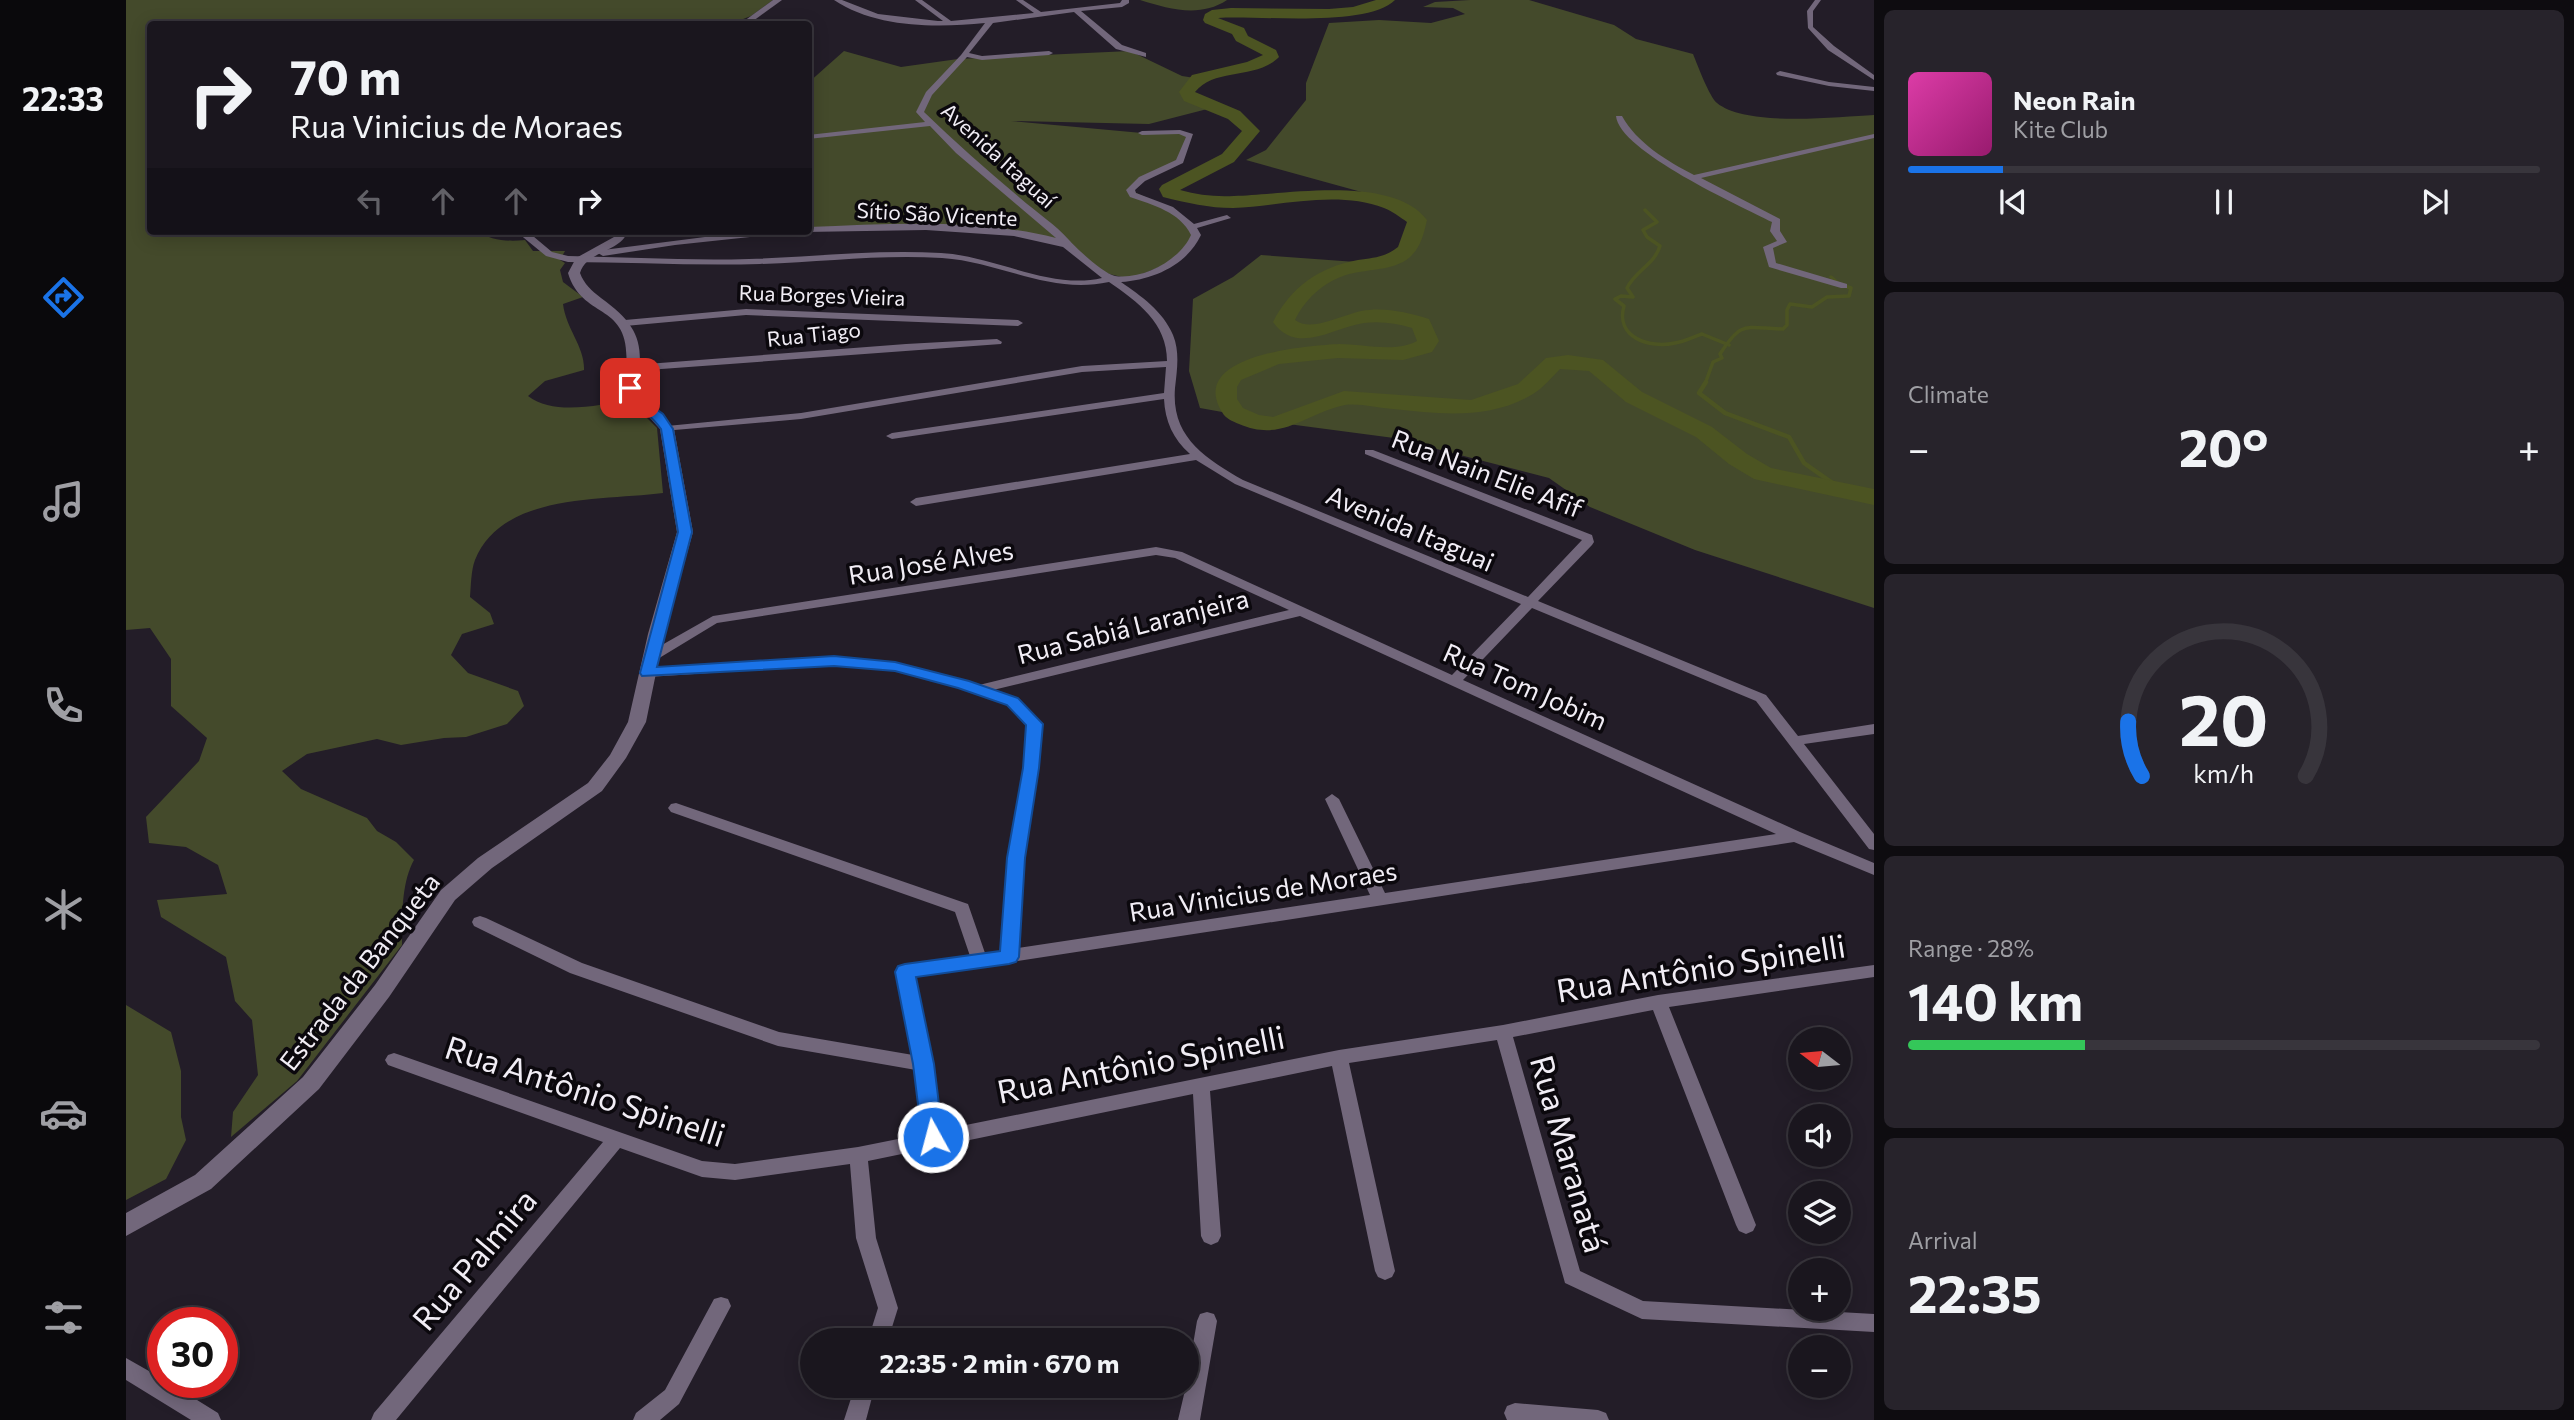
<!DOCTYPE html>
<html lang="en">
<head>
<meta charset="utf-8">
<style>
	body { margin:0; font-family:Commissioner,sans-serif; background:#27232b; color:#f1f3f6; height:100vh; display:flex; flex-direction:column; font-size:26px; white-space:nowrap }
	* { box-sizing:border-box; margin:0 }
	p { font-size:23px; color:#9f9fa4 }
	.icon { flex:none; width:38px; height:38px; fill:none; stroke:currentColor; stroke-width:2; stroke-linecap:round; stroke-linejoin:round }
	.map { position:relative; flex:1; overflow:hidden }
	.details { display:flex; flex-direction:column; gap:10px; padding:10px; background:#0e0c10; width:700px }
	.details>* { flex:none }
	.top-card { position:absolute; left:21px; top:21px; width:665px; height:214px; border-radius:7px; box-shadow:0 4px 18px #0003,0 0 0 2px #38353c; background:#1a161e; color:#f1f3f6; overflow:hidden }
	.needle { width:46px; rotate:286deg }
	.tools { position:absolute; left:1662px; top:1027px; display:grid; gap:14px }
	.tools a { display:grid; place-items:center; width:63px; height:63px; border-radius:50%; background:#1a161e; box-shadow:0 4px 18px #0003,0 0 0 2px #38353c; font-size:35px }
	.speed { position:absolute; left:21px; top:1307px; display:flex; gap:14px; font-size:35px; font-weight:700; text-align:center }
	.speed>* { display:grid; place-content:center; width:91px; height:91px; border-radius:50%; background:#1a161e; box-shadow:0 4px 18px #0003,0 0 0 2px #38353c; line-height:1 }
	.speed .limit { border:10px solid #d22; background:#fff; color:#111 }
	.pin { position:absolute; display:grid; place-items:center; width:60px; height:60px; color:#fff; margin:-30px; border-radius:14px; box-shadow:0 4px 10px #0006 }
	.me { position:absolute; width:77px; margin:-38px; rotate:353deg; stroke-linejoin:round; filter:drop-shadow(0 0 5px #0008) }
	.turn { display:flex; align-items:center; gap:24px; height:147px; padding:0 28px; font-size:32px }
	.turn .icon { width:91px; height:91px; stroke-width:2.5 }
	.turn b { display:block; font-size:49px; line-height:60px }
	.lanes { display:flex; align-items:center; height:66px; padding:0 28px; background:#0003; justify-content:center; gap:35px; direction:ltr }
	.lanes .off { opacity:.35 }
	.big { font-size:52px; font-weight:700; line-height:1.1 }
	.details .widget { flex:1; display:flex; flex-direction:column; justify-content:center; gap:10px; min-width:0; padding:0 24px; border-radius:10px; background:#27232b }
	.details .dial { align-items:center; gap:0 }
	.dial svg { height:182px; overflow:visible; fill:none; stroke:#38353c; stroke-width:7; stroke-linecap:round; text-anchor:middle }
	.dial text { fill:#f1f3f6; stroke:none }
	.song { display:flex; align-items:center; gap:21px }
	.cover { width:84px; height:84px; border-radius:10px; background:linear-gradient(135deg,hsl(320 70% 55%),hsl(320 70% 35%)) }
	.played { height:7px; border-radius:4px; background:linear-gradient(90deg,#1a73e8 15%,#38353c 15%) }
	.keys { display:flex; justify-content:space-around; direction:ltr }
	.heat { display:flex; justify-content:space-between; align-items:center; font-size:38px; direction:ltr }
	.charge { height:10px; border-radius:5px; background:linear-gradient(90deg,#34c759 28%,#38353c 0) }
	.trip { position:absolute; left:674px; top:1328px; width:399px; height:70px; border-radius:35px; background:#1a161e; box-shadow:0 4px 18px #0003,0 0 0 2px #38353c; font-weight:700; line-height:70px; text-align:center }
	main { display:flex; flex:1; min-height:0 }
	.tabs { display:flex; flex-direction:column; width:126px; justify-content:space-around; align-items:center; background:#0a090c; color:#9f9fa4 }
	.tabs .icon { width:49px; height:49px }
	.tabs .on { color:#1a73e8 }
	.tabs b { font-size:32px; color:#f1f3f6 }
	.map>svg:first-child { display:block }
	.green { fill:#444a2b }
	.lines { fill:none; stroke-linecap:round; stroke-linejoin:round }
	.stream-far1 { stroke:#4c5422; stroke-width:3.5 }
	.stream { stroke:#4c5422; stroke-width:4.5 }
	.river { fill:#4c5422; fill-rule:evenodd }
	.minor { fill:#72677b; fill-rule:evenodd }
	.tertiary { fill:#72677b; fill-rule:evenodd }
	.route { fill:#1a73e8; stroke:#114b97; stroke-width:2 }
	.labels { text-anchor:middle; stroke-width:7; stroke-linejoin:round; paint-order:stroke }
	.far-street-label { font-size:21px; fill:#f1edf5; stroke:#0b080d }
	.street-label { font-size:26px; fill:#f1edf5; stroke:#0b080d }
	.near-street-label { font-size:32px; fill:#f1edf5; stroke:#0b080d }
</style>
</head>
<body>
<main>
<nav class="tabs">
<b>22:33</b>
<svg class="icon on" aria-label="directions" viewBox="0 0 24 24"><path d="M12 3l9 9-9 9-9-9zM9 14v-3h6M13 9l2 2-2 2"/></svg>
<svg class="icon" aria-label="music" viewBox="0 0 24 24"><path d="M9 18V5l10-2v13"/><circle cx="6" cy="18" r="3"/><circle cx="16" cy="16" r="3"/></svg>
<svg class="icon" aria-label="phone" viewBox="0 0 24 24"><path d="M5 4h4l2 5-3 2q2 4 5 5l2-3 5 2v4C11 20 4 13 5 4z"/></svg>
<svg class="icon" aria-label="climate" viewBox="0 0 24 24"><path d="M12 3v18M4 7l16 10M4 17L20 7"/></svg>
<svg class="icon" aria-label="car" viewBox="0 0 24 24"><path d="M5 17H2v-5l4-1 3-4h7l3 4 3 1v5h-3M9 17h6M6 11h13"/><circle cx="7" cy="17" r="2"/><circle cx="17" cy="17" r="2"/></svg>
<svg class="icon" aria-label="filters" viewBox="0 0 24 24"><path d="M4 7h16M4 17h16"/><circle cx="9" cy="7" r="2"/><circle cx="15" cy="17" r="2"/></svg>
</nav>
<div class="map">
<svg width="1748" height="1420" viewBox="0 0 1748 1420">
	<rect width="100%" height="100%" fill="#231d28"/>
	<!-- green -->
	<g class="green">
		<path d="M0 0H647L625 16 604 24H24V231H349C366 240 380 242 399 240L407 251H439L434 260 439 263 434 270 437 282 457 297 437 304C440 329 459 347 458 370L419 381 402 396C428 416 473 405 503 400L531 428 537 493C478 501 376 492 349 560 345 570 345 586 344 597L364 613 368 624 336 634 325 655 342 673 392 691 398 706 381 724 340 737 318 738 275 745 251 739 181 754 156 771 175 789 241 818 251 831 270 842 288 860C275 883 276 919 276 945L171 1081 105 1137 107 1112 132 1075 126 1020 109 1001 100 957 35 917 31 900 101 894 92 865 60 847 23 843 20 817 73 761 81 738 45 706V659L24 628 0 630Z"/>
		<path d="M1014 0H1101C1074 18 1043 9 1014 0Z"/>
		<path d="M1344 0H1403L1488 25 1510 39 1567 54C1572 66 1583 96 1591 103 1620 127 1710 117 1748 115V608L1569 550 1464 507 1423 478 1268 438 1162 424 1074 408 1063 371 1067 299 1107 277 1135 255 1244 263 1278 250 1291 216 1279 204 1120 160 1140 150 1180 100V83L1203 23 1253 20 1305 23 1339 14 1327 8 1297 7 1309 2Z"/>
		<path d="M718 51 775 67 832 59 1004 51 1056 76 1069 78 1059 92 1064 98 1093 106 1023 124 885 121 1016 133 1045 132 1064 136 1054 161 1016 179 1004 190 1043 208 1070 235 1053 259 1004 279 975 272 947 249 917 238 849 230H683L682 83Z"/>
		<path d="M0 1005 45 1032 55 1071V1117L60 1140 40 1179 0 1200Z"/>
	</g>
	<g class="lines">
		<!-- stream-far1 -->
		<g class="stream-far1">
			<path d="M1519 210 1531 222 1517 230 1521 237 1534 246C1528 265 1510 270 1501 288L1507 297 1495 296 1489 299 1498 306C1489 337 1523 349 1549 343 1558 342 1567 337 1576 334L1603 345"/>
			<path d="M1579 384 1587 362 1596 358 1594 354C1616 320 1618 328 1657 329L1661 325V310L1664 304 1686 307 1701 297 1723 296 1725 288 1713 284 1705 277"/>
		</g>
		<!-- stream -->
		<path class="stream" d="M1580 382 1573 393 1599 413 1663 437 1678 463 1715 489"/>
		<!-- river -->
		<path class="river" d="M1250 0H1269C1241 28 1132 15 1092 18L1118 28 1122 36 1150 50 1153 57C1130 80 1089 67 1069 92L1114 111 1134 131 1108 162 1054 190C1072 195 1089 197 1108 196 1158 195 1266 174 1301 220 1298 233 1295 246 1286 255 1272 270 1246 269 1228 273 1202 278 1180 297 1169 320 1187 334 1221 311 1243 310 1263 308 1283 313 1303 319L1313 341 1306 352 1277 360 1212 358 1153 364 1115 380 1111 387V399L1117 408 1133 415 1147 417 1218 391 1345 400 1392 384 1420 358 1442 355 1477 360 1516 392 1586 427 1621 454 1645 468 1748 489V505L1628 479 1603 464 1570 437 1500 402 1463 371 1434 369C1426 377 1417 388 1407 394 1364 420 1314 414 1267 409 1252 408 1233 403 1219 405 1179 413 1157 443 1113 424 1106 421 1100 419 1096 412 1061 355 1178 346 1213 344 1237 344 1269 353 1291 341L1286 328C1270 323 1254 321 1238 323 1208 327 1171 356 1147 322 1165 287 1193 267 1232 260 1247 258 1260 257 1272 247L1281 222C1274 217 1266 211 1258 208 1211 190 1155 206 1107 208 1083 208 1061 203 1037 197L1033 189 1036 185 1096 154 1116 131 1102 119 1058 101 1053 92 1066 75 1121 62 1137 55 1110 41 1106 34 1079 23 1077 20 1079 14 1086 10 1105 8 1203 9 1227 7Z"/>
		<!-- minor -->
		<g class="minor">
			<path d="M708 0H716L752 14 812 21H817L789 0H796L825 21 908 13 890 0H897L915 12 994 3 996 0H1003V3L996 7 955 11 996 45 1020 53V57L990 49 948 12 867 23 843 53 856 56 923 51 927 53 923 55 856 60 841 57 806 95 798 112C829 142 861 170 894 198 910 212 930 225 943 240 950 248 978 274 989 276 1017 280 1054 260 1065 235 1054 212 1027 205 1004 197L1000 190 1013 177 1050 160 1060 137 1053 134 1016 135 1012 133 1016 131 1054 130 1067 134 1057 163 1019 181 1009 190 1010 193 1047 207 1068 224 1101 215 1105 218 1071 228 1075 235C1061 265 1027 280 995 282 1015 296 1037 311 1047 335 1054 352 1051 370 1049 388 1045 437 1079 458 1117 480L1402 597 1456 540 1239 454V450H1247L1466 535 1468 542 1466 545 1412 601 1640 695 1672 736 1748 724V734L1678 744 1748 834V850L1743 849 1630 701 1406 608 1337 680 1674 832 1748 863V875L1668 842 788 977 807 1064 815 1130 1213 1050 1377 1025 1532 995 1748 965V977L1543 1007 1630 1225 1627 1231 1620 1234 1613 1231 1610 1225 1527 1010 1387 1037 1454 1271 1517 1301 1748 1314V1332L1516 1319 1439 1283 1371 1040 1223 1063 1269 1271 1266 1277 1259 1280 1252 1277 1249 1271 1206 1066 1084 1091 1095 1236 1092 1242 1085 1245 1078 1242 1075 1236 1067 1094 742 1161 750 1238 772 1308 762 1340H742L752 1308 730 1238 724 1164 609 1180 576 1177 494 1148 270 1420H245L248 1413 477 1142 262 1065 259 1060 262 1055 268 1053 274 1055 576 1161 609 1164 732 1147 797 1134 790 1070 652 1046 444 973 348 926 346 922 348 918 354 916 360 918 456 963 653 1032 787 1055 771 972 773 967 779 966 844 956 829 912 545 812 542 808 545 804 550 803 842 904 859 953 875 951 882 858 898 767 902 725 881 705 834 687 769 671 708 665 522 677 517 676 515 673 517 670 708 657 769 663 853 685 1163 610 1049 558 1030 555 591 623 530 660H520L518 657 520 654 587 616 1030 547 1056 552 1326 675 1395 604 1109 484 1070 460 790 506 784 502 790 498 1064 454C1047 439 1039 421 1038 399L766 439 760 436 766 433 1038 393 1040 367 956 372 675 419 537 431 535 429 541 426 675 413 956 366 1041 361C1041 323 1012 302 983 282 924 295 875 262 816 258 756 254 695 262 634 264 570 266 506 262 442 262L420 256 392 233 390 231H401L426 252 442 256C503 257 563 261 623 259 687 257 751 249 815 253 869 256 924 290 976 278L937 247 888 236 800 230 679 232 682 231V227C764 224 850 218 930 238L830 153 804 126 682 139V135L799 122 790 112 800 92 835 55 859 23C810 28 750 28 708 0ZM1174 616 1650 834 1259 893 1213 799 1206 794 1199 799 1244 895 892 948 898 858 912 767 916 724 891 699 867 690Z"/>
			<path d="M1689 0H1695L1687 11V27L1708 46 1748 75V80L1702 50 1682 28 1681 11Z"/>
			<path d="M1654 71 1703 82 1748 87V91L1703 86 1651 75 1650 73Z"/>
			<path d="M1490 116H1496C1511 143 1541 161 1568 175L1748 134V138L1575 178 1654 219V231L1661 242 1647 248 1650 263 1721 284V288H1715L1643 267 1637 247 1651 241 1644 231 1646 222C1614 206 1493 151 1490 116Z"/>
			<path d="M626 231H656L651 234 549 245 477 256 472 253 477 250Z"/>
			<path d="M620 309 892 320 897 323 892 326 620 315 499 326 494 323 499 320Z"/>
			<path d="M871 339 876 342 875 344 508 371 503 368 508 365 780 344Z"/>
			<path d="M595 1297 602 1299 605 1306 553 1404 534 1420H507L510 1413 539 1390 588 1299Z"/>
			<path d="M1081 1312 1088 1314 1091 1321 1074 1420H1052L1060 1386 1071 1321 1074 1314Z"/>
			<path d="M0 1358 37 1379V1382H42L92 1413 95 1420H65L0 1380Z"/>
			<path d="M729 1386H749L740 1420H718Z"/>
			<path d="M1389 1403 1472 1410 1480 1413 1483 1420H1381L1378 1413 1381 1406Z"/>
		</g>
		<!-- tertiary -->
		<g class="tertiary">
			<path d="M647 0H656L623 24H614Z"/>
			<path d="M490 231H502C494 253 461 250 454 273 458 284 466 291 475 298 512 325 519 342 511 388L548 429 567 532 538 634 520 722 500 758 476 791 366 868 329 900 263 997 193 1089 85 1189 0 1236V1213L69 1175 177 1077 249 985 315 890 352 858 462 783 484 755 502 722 522 634 551 532 534 429 497 388C515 296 458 326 442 273L450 258 488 237Z"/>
		</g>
	</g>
	<!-- route -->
	<path class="route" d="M504 384 508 385 518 400 537 414 547 429 566 532 531 667 708 656 769 662 843 681 892 698 917 724 913 768 899 858 893 957 890 962 883 964 790 977 808 1064 817 1137 814 1144 807 1146 799 1144 796 1137 787 1064 769 972 772 966 779 964 874 951 881 858 897 768 900 725 881 705 832 688 769 671 708 666 516 676 514 673 552 532 535 429C523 412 510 407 498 388Z"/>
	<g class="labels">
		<!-- far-street labels -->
		<g class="far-street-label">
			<text transform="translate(872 156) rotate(42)" y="7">Avenida Itaguaí</text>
			<text transform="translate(811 215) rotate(3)" y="7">Sítio São Vicente</text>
			<text transform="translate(696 296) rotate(2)" y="7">Rua Borges Vieira</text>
			<text transform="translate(688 335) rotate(-6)" y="7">Rua Tiago</text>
		</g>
		<!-- street labels -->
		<g class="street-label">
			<text transform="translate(1361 474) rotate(21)" y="9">Rua Nain Elie Afif</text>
			<text transform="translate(1284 529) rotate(23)" y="9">Avenida Itaguai</text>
			<text transform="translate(805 563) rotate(-9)" y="9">Rua José Alves</text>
			<text transform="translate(1007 627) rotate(-14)" y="9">Rua Sabiá Laranjeira</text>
			<text transform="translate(1399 687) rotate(24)" y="9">Rua Tom Jobim</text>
			<text transform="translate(1137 892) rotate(-9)" y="9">Rua Vinicius de Moraes</text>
			<text transform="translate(234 972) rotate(-52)" y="9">Estrada da Banqueta</text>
		</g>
		<!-- near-street labels -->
		<g class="near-street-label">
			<text transform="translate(1575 969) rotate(-9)" y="11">Rua Antônio Spinelli</text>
			<text transform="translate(1015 1065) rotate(-11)" y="11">Rua Antônio Spinelli</text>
			<text transform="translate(459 1092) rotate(18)" y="11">Rua Antônio Spinelli</text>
			<text transform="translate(1442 1154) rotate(74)" y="11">Rua Maranatá</text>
			<text transform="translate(349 1260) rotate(-50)" y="11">Rua Palmira</text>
		</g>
	</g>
</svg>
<div class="tools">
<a><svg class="needle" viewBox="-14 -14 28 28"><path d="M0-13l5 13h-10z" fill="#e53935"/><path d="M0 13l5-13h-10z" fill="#9f9fa4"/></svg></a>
<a><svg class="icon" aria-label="sound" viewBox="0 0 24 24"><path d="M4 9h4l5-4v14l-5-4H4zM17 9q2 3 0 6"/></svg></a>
<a><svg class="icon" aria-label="layers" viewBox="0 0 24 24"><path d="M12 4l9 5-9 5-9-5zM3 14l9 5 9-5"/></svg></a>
<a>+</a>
<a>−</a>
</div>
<div class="speed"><div class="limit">30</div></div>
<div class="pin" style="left:504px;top:388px;background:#d93025"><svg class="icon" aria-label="arrive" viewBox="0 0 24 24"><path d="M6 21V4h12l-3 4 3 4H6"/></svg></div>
<svg class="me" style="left:807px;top:1137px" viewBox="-20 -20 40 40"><circle r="17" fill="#1a73e8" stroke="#fff" stroke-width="3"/><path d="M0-11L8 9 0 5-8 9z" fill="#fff"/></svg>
<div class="trip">22:35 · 2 min · 670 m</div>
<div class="top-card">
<div class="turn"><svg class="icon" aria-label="right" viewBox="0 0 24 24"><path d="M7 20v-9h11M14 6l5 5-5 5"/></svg><div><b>70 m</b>Rua Vinicius de Moraes</div></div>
<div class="lanes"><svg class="icon off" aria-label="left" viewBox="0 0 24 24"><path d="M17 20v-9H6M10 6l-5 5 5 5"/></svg><svg class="icon off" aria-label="ahead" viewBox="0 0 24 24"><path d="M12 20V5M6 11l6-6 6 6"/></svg><svg class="icon off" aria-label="ahead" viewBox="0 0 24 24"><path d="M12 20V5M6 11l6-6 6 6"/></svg><svg class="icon" aria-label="right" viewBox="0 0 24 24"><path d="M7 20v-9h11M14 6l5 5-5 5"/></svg></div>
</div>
</div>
<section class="details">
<div class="widget">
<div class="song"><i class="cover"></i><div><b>Neon Rain</b><p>Kite Club</p></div></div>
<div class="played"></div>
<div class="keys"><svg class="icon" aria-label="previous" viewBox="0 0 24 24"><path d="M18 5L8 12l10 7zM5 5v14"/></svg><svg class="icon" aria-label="pause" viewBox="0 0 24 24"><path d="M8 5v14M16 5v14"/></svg><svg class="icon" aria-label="next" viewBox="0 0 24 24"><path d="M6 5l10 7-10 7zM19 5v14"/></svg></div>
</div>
<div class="widget"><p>Climate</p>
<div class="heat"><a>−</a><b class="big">20°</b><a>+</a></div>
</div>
<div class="widget dial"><svg viewBox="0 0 100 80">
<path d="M14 69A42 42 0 1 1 86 69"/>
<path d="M14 69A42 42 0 0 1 8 45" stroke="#1a73e8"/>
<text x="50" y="56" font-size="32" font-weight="700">20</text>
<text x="50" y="72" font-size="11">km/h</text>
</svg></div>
<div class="widget"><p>Range · 28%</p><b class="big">140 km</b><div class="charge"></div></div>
<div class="widget"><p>Arrival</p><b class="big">22:35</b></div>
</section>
</main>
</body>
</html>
